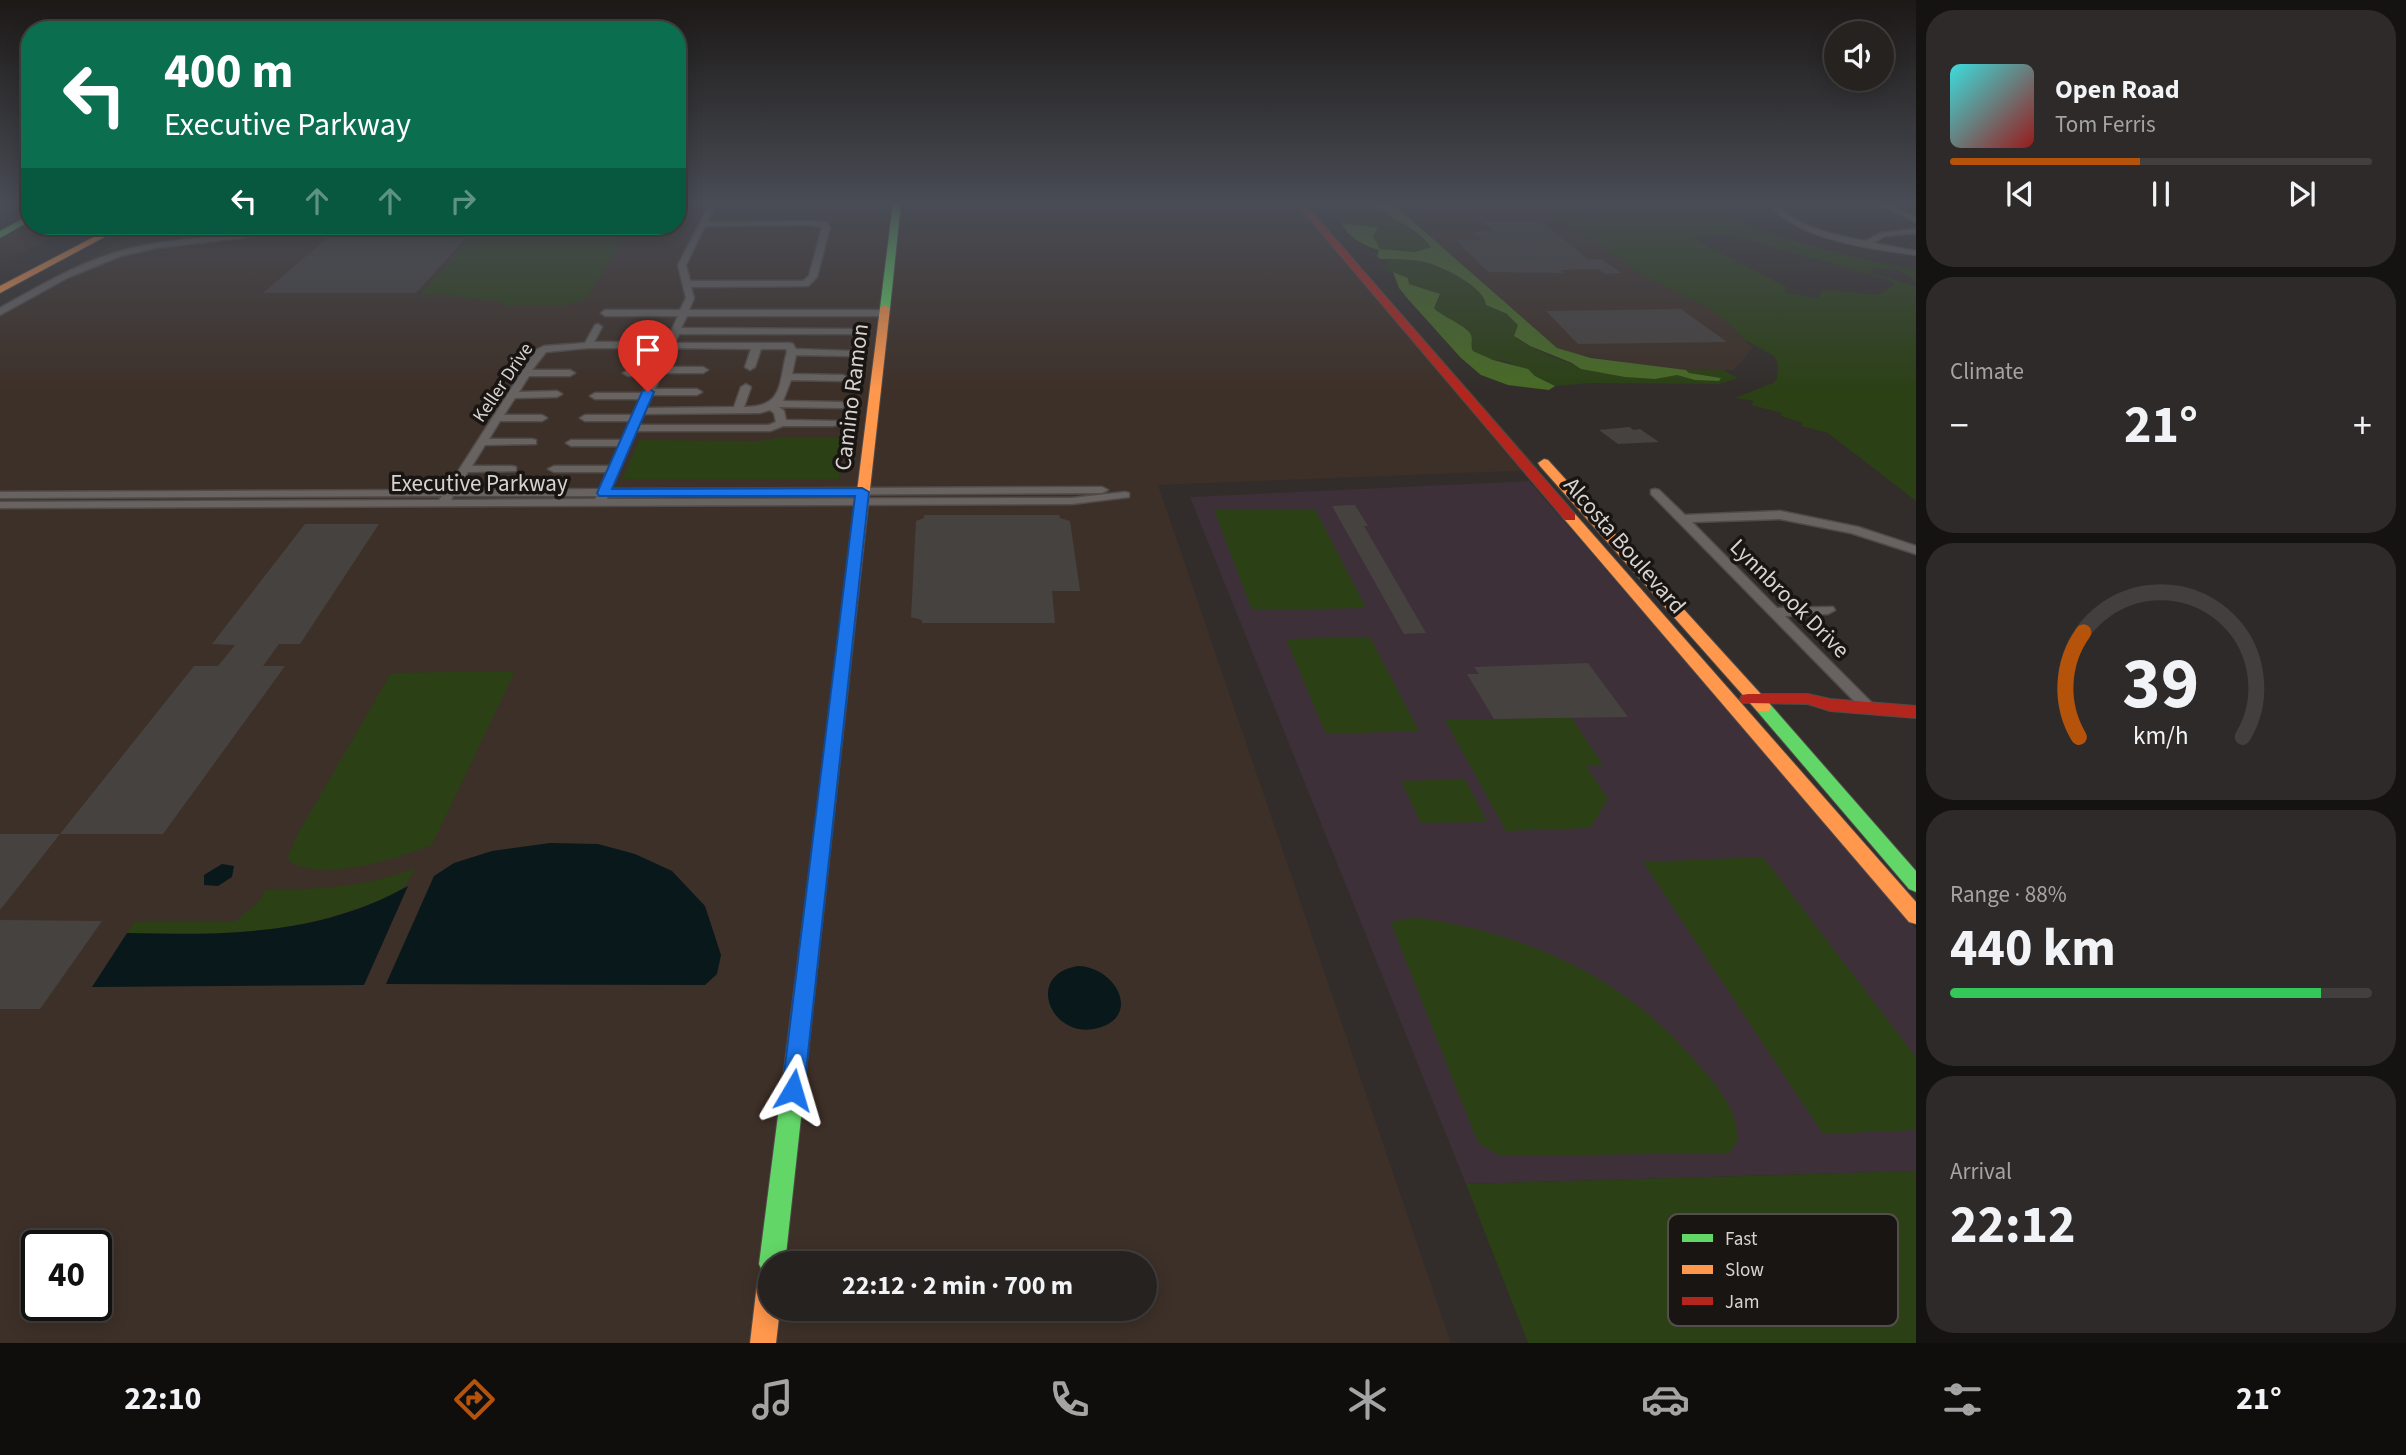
<!DOCTYPE html>
<html lang="en">
<head>
<meta charset="utf-8">
<style>
	body { margin:0; font-family:"Source Sans 3",sans-serif; background:#2e2a29; color:#f1f3f6; height:100vh; display:flex; flex-direction:column; font-size:26px; white-space:nowrap }
	* { box-sizing:border-box; margin:0 }
	p { font-size:23px; color:#a4a4a5 }
	.icon { flex:none; width:38px; height:38px; fill:none; stroke:currentColor; stroke-width:2; stroke-linecap:round; stroke-linejoin:round }
	.map { position:relative; flex:1; overflow:hidden }
	.panel { display:flex; flex-direction:column; gap:10px; padding:10px; background:#151312; width:490px }
	.panel>* { flex:none }
	.hud { position:absolute; left:21px; top:21px; width:665px; height:214px; border-radius:28px; box-shadow:0 4px 18px #0003,0 0 0 2px #423f3e; background:#0b6e4f; color:#fff; overflow:hidden }
	.fabs { position:absolute; left:1824px; top:21px; display:grid; gap:14px }
	.fabs a { display:grid; place-items:center; width:70px; height:70px; border-radius:50%; background:#262220; box-shadow:0 4px 18px #0003,0 0 0 2px #423f3e; font-size:35px }
	.speed { position:absolute; left:21px; top:1230px; display:flex; gap:14px; font-size:35px; font-weight:700; text-align:center }
	.speed>* { display:grid; place-content:center; width:91px; height:91px; border-radius:50%; background:#262220; box-shadow:0 4px 18px #0003,0 0 0 2px #423f3e; line-height:1 }
	.speed .limit { border:4px solid #111; border-radius:10px; background:#fff; color:#111 }
	.pin { position:absolute; display:grid; place-items:center; width:60px; height:60px; color:#fff; margin:-72px -30px; border-radius:50% 50% 50% 0; rotate:-45deg; box-shadow:0 0 7px #0007 }
	.pin .icon { rotate:45deg }
	.me { position:absolute; width:77px; margin:-38px; rotate:7deg; stroke-linejoin:round; filter:drop-shadow(0 0 5px #0008) }
	.turn { display:flex; align-items:center; gap:24px; height:147px; padding:0 28px; font-size:32px }
	.turn .icon { width:91px; height:91px; stroke-width:2.5 }
	.turn b { display:block; font-size:49px; line-height:60px }
	.lanes { display:flex; align-items:center; height:66px; padding:0 28px; background:#0003; justify-content:center; gap:35px; direction:ltr }
	.lanes .off { opacity:.35 }
	.big { font-size:52px; font-weight:700; line-height:1.1 }
	.panel .tile { flex:1; display:flex; flex-direction:column; justify-content:center; gap:10px; min-width:0; padding:0 24px; border-radius:28px; background:#2e2a29 }
	.panel .dial { align-items:center; gap:0 }
	.dial svg { height:182px; overflow:visible; fill:none; stroke:#423f3e; stroke-width:7; stroke-linecap:round; text-anchor:middle }
	.dial text { fill:#f1f3f6; stroke:none }
	.song { display:flex; align-items:center; gap:21px }
	.cover { width:84px; height:84px; border-radius:10px; background:linear-gradient(135deg,hsl(180 70% 55%),hsl(0 70% 35%)) }
	.played { height:7px; border-radius:4px; background:linear-gradient(90deg,#b45309 45%,#423f3e 45%) }
	.keys { display:flex; justify-content:space-around; direction:ltr }
	.heat { display:flex; justify-content:space-between; align-items:center; font-size:38px; direction:ltr }
	.charge { height:10px; border-radius:5px; background:linear-gradient(90deg,#34c759 88%,#423f3e 0) }
	.trip { position:absolute; left:758px; top:1251px; width:399px; height:70px; border-radius:35px; background:#262220; box-shadow:0 4px 18px #0003,0 0 0 2px #423f3e; font-weight:700; line-height:70px; text-align:center }
	.tab-bar { display:flex; height:112px; justify-content:space-around; align-items:center; background:#0f0e0d; color:#a4a4a5 }
	.tab-bar .icon { width:49px; height:49px }
	.tab-bar .current { color:#b45309 }
	.tab-bar b { font-size:32px; color:#f1f3f6 }
	main { display:flex; flex:1; min-height:0 }
	.map>svg:first-child { display:block }
	.built { fill:#3d3028; fill-rule:evenodd }
	.education { fill:#3d3039 }
	.green { fill:#2b4015; fill-rule:evenodd }
	.forest { fill:#486b26 }
	.water { fill:#09181a }
	.building { fill:#464240 }
	.lines { fill:none; stroke-linecap:round; stroke-linejoin:round }
	.street-casing { stroke:#4f4b49; stroke-width:3 }
	.fast-casing { stroke:#4f4b49; stroke-width:2 }
	.slow-casing { stroke:#4f4b49; stroke-width:2 }
	.jam-casing { stroke:#4f4b49; stroke-width:2 }
	.street { fill:#686361; fill-rule:evenodd }
	.fast { fill:#63d668; fill-rule:evenodd }
	.slow { fill:#ff974d; fill-rule:evenodd }
	.jam { fill:#b3261e; fill-rule:evenodd }
	.route { fill:#1a73e8; stroke:#114b97; stroke-width:2 }
	.labels { text-anchor:middle; stroke-width:7; stroke-linejoin:round; paint-order:stroke }
	.far-street-label { font-size:19px; fill:#d9d3d0; stroke:#191513 }
	.street-label { font-size:23px; fill:#d9d3d0; stroke:#191513 }
	.key { fill:#191513; stroke:#534e4c; stroke-width:2 }
	.key-label { font-size:19px; fill:#d9d3d0 }
</style>
</head>
<body>
<main>
<div class="map">
<svg width="1916" height="1343" viewBox="0 0 1916 1343">
	<rect width="100%" height="100%" fill="#322d2a"/>
	<!-- built -->
	<g class="built">
		<path d="M677 203H1305L1540 470 1158 485 1451 1343H0V308L146 226H677ZM37 1246H96V1306H37ZM770 1264H1144V1309H770Z"/>
		<path d="M1392 203H1588L1594 207 1573 209 1581 216H1560L1557 219 1578 230 1644 276 1702 304 1721 317 1752 347 1742 362 1733 370 1711 371 1667 370 1568 353 1557 348Z"/>
		<path d="M30 222V226H75L0 264V239Z"/>
	</g>
	<!-- education -->
	<path class="education" d="M1529 481 1916 929V1171L1466 1184 1190 497Z"/>
	<!-- green -->
	<g class="green">
		<path d="M1326 203H1375L1374 206 1410 226 1431 247 1415 252 1380 249 1373 236 1377 228 1342 223Z"/>
		<path d="M1620 203H1720L1716 211C1784 243 1844 255 1916 270V282C1898 266 1893 270 1871 269V273L1916 286V501L1828 433 1801 426 1803 423 1781 416 1782 413 1751 405 1754 401 1735 398 1773 383 1777 378 1778 364 1774 356 1745 340 1721 317 1702 304 1644 276 1578 230 1557 219 1560 216H1581L1598 222 1609 211 1608 208ZM1726 234 1886 279 1895 284 1878 295 1829 290 1822 291 1818 298 1785 292 1786 287 1692 238Z"/>
		<path d="M340 226H599L588 230 590 236 622 240 586 299 566 305H501L503 302 438 294 420 295 477 230 338 229Z"/>
		<path d="M1391 259C1416 255 1454 271 1473 286 1480 292 1484 302 1491 307 1501 314 1512 313 1519 325L1514 336 1520 341C1562 364 1607 377 1654 379 1662 379 1668 374 1676 375 1691 375 1702 381 1719 381L1720 378 1689 373 1686 370H1723L1738 378 1719 384 1589 383 1555 386 1506 361 1493 360 1473 351 1467 328 1447 319 1434 308 1440 297 1431 291 1409 284 1408 278C1400 273 1389 274 1383 267Z"/>
		<path d="M780 437 845 438 839 479H622L639 440 759 441Z"/>
		<path d="M1315 509 1366 608 1252 610 1214 510Z"/>
		<path d="M1370 637 1419 731 1326 734 1286 639Z"/>
		<path d="M515 671 432 845C398 858 317 885 287 859L296 837 391 673Z"/>
		<path d="M1571 717 1603 765 1586 766 1608 799 1590 828 1506 831 1445 720Z"/>
		<path d="M1465 779 1487 822 1421 823 1401 781Z"/>
		<path d="M1763 857 1916 1057V1130L1823 1134 1643 862Z"/>
		<path d="M415 868C404 895 387 898 361 907 278 937 214 935 127 933L135 921 235 922 259 901 266 890C320 889 364 888 415 868Z"/>
		<path d="M1418 918C1521 932 1620 975 1689 1054 1705 1072 1725 1093 1733 1115 1736 1122 1737 1133 1738 1141L1729 1153 1501 1156 1481 1145 1476 1138 1391 923 1401 919Z"/>
		<path d="M1916 1171V1343H1528L1466 1184Z"/>
	</g>
	<!-- forest -->
	<g class="forest">
		<path d="M1375 203H1392L1557 348 1591 358 1686 370 1689 373 1721 378 1719 381 1695 380 1677 375 1655 379 1625 377 1581 369 1572 363 1530 346 1514 336 1518 325 1507 314 1486 305C1485 287 1441 266 1425 262 1410 259 1395 259 1380 259L1377 256 1379 250C1365 246 1347 237 1342 223L1378 228 1373 236 1380 249 1415 252 1431 247C1415 226 1394 220 1374 206Z"/>
		<path d="M1393 272 1408 278 1409 284 1440 294 1434 308C1442 317 1468 326 1471 335 1473 341 1470 345 1473 351L1493 360 1528 369 1535 376 1555 386 1549 390 1508 385 1481 375 1461 358 1407 298 1399 288Z"/>
	</g>
	<!-- water -->
	<g class="water">
		<path d="M550 843 598 844 635 854 672 871 705 906 721 955 717 974 705 985 386 984 434 876 454 863 492 851Z"/>
		<path d="M222 864 234 866 232 877 218 886 204 885V875Z"/>
		<path d="M408 886 364 985 92 987 127 933C227 935 318 936 408 886Z"/>
		<path d="M1078 966C1116 967 1142 1016 1098 1028 1052 1041 1023 975 1078 966Z"/>
	</g>
	<!-- building -->
	<g class="building">
		<path d="M1483 222H1542L1588 259H1602L1621 273 1605 274 1598 269 1560 270 1564 273 1488 272 1455 240H1482L1473 232 1494 231Z"/>
		<path d="M337 230H473L416 293H263Z"/>
		<path d="M1681 309 1727 342 1578 344 1546 311Z"/>
		<path d="M1629 427 1634 430 1640 429 1659 442 1618 444 1599 430Z"/>
		<path d="M1355 505 1368 526H1364L1426 633 1404 634 1332 506Z"/>
		<path d="M924 515H1059L1060 518 1070 521 1080 591H1052L1055 623H922V620L911 617 916 521 924 518Z"/>
		<path d="M305 524H379L300 644H279L263 666H285L163 834H60L194 666H218L235 645 212 644Z"/>
		<path d="M1588 663 1628 717 1494 719 1467 674H1479L1474 667Z"/>
		<path d="M0 834H60L0 910Z"/>
		<path d="M0 920 102 921 40 1009H0Z"/>
	</g>
	<g class="lines">
		<defs>
			<g id="street">
				<path d="M710 203H717L707 222 809 221 826 222 830 227 817 277 808 286 691 287 694 298 689 310H884L888 313 884 316H687L681 328 855 329 857 331 852 334H679L675 343H790L793 344 796 349 851 351 853 353 848 356 796 355 792 374 843 375 848 378 843 381 791 380 783 401 842 402 847 405 842 408 779 407 784 411 786 420 837 421V425L833 426H783L770 431H636L611 489 1102 487 1108 490 1102 493 608 496 607 499 1072 498 1125 492 1129 493V497L1072 504 0 508V502L439 500 442 496 0 498V492L446 490 536 350 544 346 585 343 595 325 598 324 602 327 594 342H630L638 327 642 324 646 327 639 342 666 343 678 316H605L601 313 605 310H680L686 298 678 265ZM809 225 822 227 809 276 803 281H690L686 265 705 226ZM588 348H663L653 370H628L623 373 628 376H651L643 393H595L590 396 595 399H640L633 415H585L580 418 585 421H630L622 440H571L566 443 571 446H619L610 466H554L548 469 554 472H607L600 489 457 490 468 472 516 471V467L512 466H472L485 445 536 444V440L532 439H489L500 421H542L547 418 542 415H504L515 398 557 397 562 394 557 391 519 392 529 376H570L575 373 570 370H532L546 352ZM672 348 751 349 745 367 750 370 755 367 761 349H786L787 352C778 383 785 407 744 407L751 387 746 384 741 387 734 407 646 408 652 395H697L702 392 697 389H655L662 373H703L708 370 703 367H664ZM770 410 774 413 776 422 769 425H639L644 414 760 413ZM453 496H597L595 499 451 500Z"/>
				<path d="M1768 203H1776C1797 228 1834 235 1865 241L1881 233 1916 229V233L1885 236 1873 243 1916 251V255C1870 248 1799 241 1768 203Z"/>
				<path d="M1875 203H1884L1916 217V222Z"/>
				<path d="M278 226H290L249 237 156 248 121 256 69 277 0 315V308C43 284 87 258 136 247 183 236 232 239 278 226Z"/>
				<path d="M1655 489 1659 490 1685 515 1780 511 1858 527 1916 546V554L1851 533 1780 519 1692 522 1777 608 1833 607 1835 610 1828 614 1785 616 1873 704 1875 707 1873 710H1863L1651 494V490Z"/>
			</g>
			<g id="fast">
				<path d="M893 203H901L890 308 885 311 880 308Z"/>
				<path d="M30 215V221L0 238V231Z"/>
				<path d="M1763 701 1769 703 1916 871V892L1909 889 1757 711 1755 707 1757 703Z"/>
				<path d="M823 827 830 829 832 834 785 1264H770V1276L763 1273 759 1264 814 834 816 829Z"/>
			</g>
			<g id="slow">
				<path d="M115 226H125L0 293V286Z"/>
				<path d="M885 305 890 308 832 834 830 839 823 841 816 839 814 834 880 308Z"/>
				<path d="M1544 459 1548 460 1769 703 1771 707 1769 711H1757L1540 466 1538 463Z"/>
				<path d="M1570 513 1575 514 1916 902V924L1909 922 1565 520 1563 517Z"/>
				<path d="M770 1271V1309H780L776 1343H750L757 1284 761 1275Z"/>
			</g>
			<g id="jam">
				<path d="M1296 203H1304L1575 514V520H1565Z"/>
				<path d="M1748 694H1808L1830 699 1916 706V718L1830 711 1808 704 1742 703 1740 699 1742 695Z"/>
			</g>
		</defs>
		<!-- street casing -->
		<use href="#street" class="street-casing"/>
		<!-- fast casing -->
		<use href="#fast" class="fast-casing"/>
		<!-- slow casing -->
		<use href="#slow" class="slow-casing"/>
		<!-- jam casing -->
		<use href="#jam" class="jam-casing"/>
		<!-- street -->
		<use href="#street" class="street"/>
		<!-- fast -->
		<use href="#fast" class="fast"/>
		<!-- slow -->
		<use href="#slow" class="slow"/>
		<!-- jam -->
		<use href="#jam" class="jam"/>
	</g>
	<!-- sky -->
	<linearGradient id="sky" x2="0" y2="1"><stop stop-color="#1c1917"/><stop offset="0.52" stop-color="#494c55"/><stop offset="1" stop-color="#494c55" stop-opacity="0"/></linearGradient>
	<rect width="1916" height="391" fill="url(#sky)"/>
	<!-- route -->
	<path class="route" d="M648 388 654 392 612 489 862 488 869 492 804 1090 801 1098 793 1101 785 1098 782 1090 855 496H599L597 493 642 392Z"/>
	<g class="labels">
		<!-- far-street labels -->
		<g class="far-street-label">
			<text transform="translate(502 382) rotate(-56)" y="7">Keller Drive</text>
		</g>
		<!-- street labels -->
		<g class="street-label">
			<text transform="translate(851 397) rotate(-83)" y="8">Camino Ramon</text>
			<text x="479" y="491">Executive Parkway</text>
			<text transform="translate(1625 545) rotate(49)" y="8">Alcosta Boulevard</text>
			<text transform="translate(1790 598) rotate(45)" y="8">Lynnbrook Drive</text>
		</g>
	</g>
	<!-- legend -->
	<rect x="1668" y="1214" width="230" height="112" rx="10" class="key"/>
	<rect x="1682" y="1234" width="31" height="8" fill="#63d668"/>
	<rect x="1682" y="1265" width="31" height="9" fill="#ff974d"/>
	<rect x="1682" y="1297" width="31" height="8" fill="#b3261e"/>
	<g class="key-label">
		<text x="1725" y="1245">Fast</text>
		<text x="1725" y="1276">Slow</text>
		<text x="1725" y="1308">Jam</text>
	</g>
</svg>
<div class="fabs">
<a><svg class="icon" aria-label="sound" viewBox="0 0 24 24"><path d="M4 9h4l5-4v14l-5-4H4zM17 9q2 3 0 6"/></svg></a>
</div>
<div class="speed"><div class="limit">40</div></div>
<div class="pin" style="left:648px;top:392px;background:#d93025"><svg class="icon" aria-label="arrive" viewBox="0 0 24 24"><path d="M6 21V4h12l-3 4 3 4H6"/></svg></div>
<svg class="me" style="left:793px;top:1090px" viewBox="-20 -20 40 40"><path d="M0-17L14 15 0 8-14 15z" fill="#1a73e8" stroke="#fff" stroke-width="4"/></svg>
<div class="trip">22:12 · 2 min · 700 m</div>
<div class="hud">
<div class="turn"><svg class="icon" aria-label="left" viewBox="0 0 24 24"><path d="M17 20v-9H6M10 6l-5 5 5 5"/></svg><div><b>400 m</b>Executive Parkway</div></div>
<div class="lanes"><svg class="icon" aria-label="left" viewBox="0 0 24 24"><path d="M17 20v-9H6M10 6l-5 5 5 5"/></svg><svg class="icon off" aria-label="ahead" viewBox="0 0 24 24"><path d="M12 20V5M6 11l6-6 6 6"/></svg><svg class="icon off" aria-label="ahead" viewBox="0 0 24 24"><path d="M12 20V5M6 11l6-6 6 6"/></svg><svg class="icon off" aria-label="right" viewBox="0 0 24 24"><path d="M7 20v-9h11M14 6l5 5-5 5"/></svg></div>
</div>
</div>
<section class="panel">
<div class="tile">
<div class="song"><i class="cover"></i><div><b>Open Road</b><p>Tom Ferris</p></div></div>
<div class="played"></div>
<div class="keys"><svg class="icon" aria-label="previous" viewBox="0 0 24 24"><path d="M18 5L8 12l10 7zM5 5v14"/></svg><svg class="icon" aria-label="pause" viewBox="0 0 24 24"><path d="M8 5v14M16 5v14"/></svg><svg class="icon" aria-label="next" viewBox="0 0 24 24"><path d="M6 5l10 7-10 7zM19 5v14"/></svg></div>
</div>
<div class="tile"><p>Climate</p>
<div class="heat"><a>−</a><b class="big">21°</b><a>+</a></div>
</div>
<div class="tile dial"><svg viewBox="0 0 100 80">
<path d="M14 69A42 42 0 1 1 86 69"/>
<path d="M14 69A42 42 0 0 1 16 23" stroke="#b45309"/>
<text x="50" y="56" font-size="32" font-weight="700">39</text>
<text x="50" y="72" font-size="11">km/h</text>
</svg></div>
<div class="tile"><p>Range · 88%</p><b class="big">440 km</b><div class="charge"></div></div>
<div class="tile"><p>Arrival</p><b class="big">22:12</b></div>
</section>
</main>
<nav class="tab-bar">
<b>22:10</b>
<svg class="icon current" aria-label="directions" viewBox="0 0 24 24"><path d="M12 3l9 9-9 9-9-9zM9 14v-3h6M13 9l2 2-2 2"/></svg>
<svg class="icon" aria-label="music" viewBox="0 0 24 24"><path d="M9 18V5l10-2v13"/><circle cx="6" cy="18" r="3"/><circle cx="16" cy="16" r="3"/></svg>
<svg class="icon" aria-label="phone" viewBox="0 0 24 24"><path d="M5 4h4l2 5-3 2q2 4 5 5l2-3 5 2v4C11 20 4 13 5 4z"/></svg>
<svg class="icon" aria-label="climate" viewBox="0 0 24 24"><path d="M12 3v18M4 7l16 10M4 17L20 7"/></svg>
<svg class="icon" aria-label="car" viewBox="0 0 24 24"><path d="M5 17H2v-5l4-1 3-4h7l3 4 3 1v5h-3M9 17h6M6 11h13"/><circle cx="7" cy="17" r="2"/><circle cx="17" cy="17" r="2"/></svg>
<svg class="icon" aria-label="filters" viewBox="0 0 24 24"><path d="M4 7h16M4 17h16"/><circle cx="9" cy="7" r="2"/><circle cx="15" cy="17" r="2"/></svg>
<b>21°</b>
</nav>
</body>
</html>
